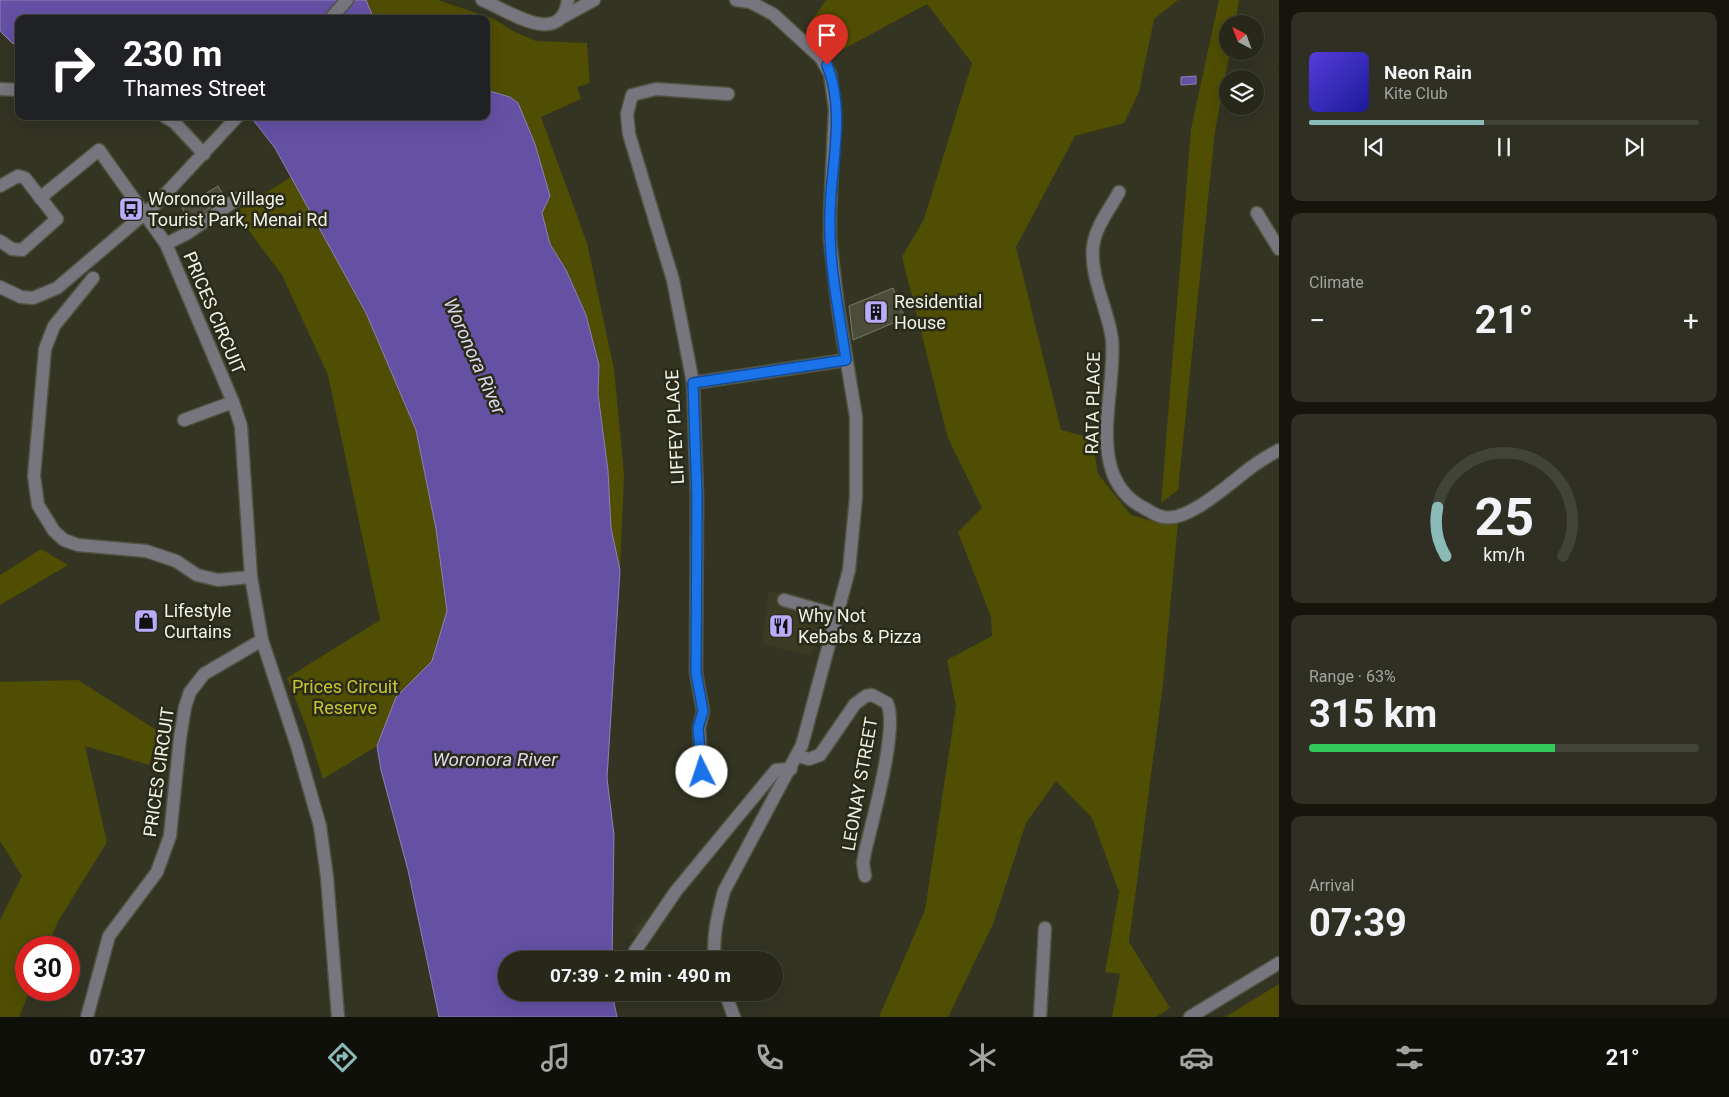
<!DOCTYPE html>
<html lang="en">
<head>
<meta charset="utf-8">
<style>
	body { margin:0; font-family:Roboto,sans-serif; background:#2f2f23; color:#f1f3f6; height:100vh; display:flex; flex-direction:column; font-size:19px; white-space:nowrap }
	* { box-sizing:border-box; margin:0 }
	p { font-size:16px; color:#a4a5a2 }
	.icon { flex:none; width:28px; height:28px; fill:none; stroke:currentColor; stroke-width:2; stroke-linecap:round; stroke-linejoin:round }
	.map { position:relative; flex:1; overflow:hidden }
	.drawer { display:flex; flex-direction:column; gap:12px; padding:12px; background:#15150e; width:450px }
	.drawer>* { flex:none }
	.top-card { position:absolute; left:15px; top:15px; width:475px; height:105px; border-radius:10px; box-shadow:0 5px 20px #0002,0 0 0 1px #434439; background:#202124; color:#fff; overflow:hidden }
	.needle { width:32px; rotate:319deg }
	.buttons { position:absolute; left:1219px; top:15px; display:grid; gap:10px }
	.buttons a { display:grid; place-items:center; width:45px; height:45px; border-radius:50%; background:#27271a; box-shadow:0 5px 20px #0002,0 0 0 1px #434439; font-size:25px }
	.speed { position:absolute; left:15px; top:936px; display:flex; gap:10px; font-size:25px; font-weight:700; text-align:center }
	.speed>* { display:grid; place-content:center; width:65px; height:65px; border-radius:50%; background:#27271a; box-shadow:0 5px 20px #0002,0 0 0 1px #434439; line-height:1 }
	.speed .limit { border:8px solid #d22; background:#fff; color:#111 }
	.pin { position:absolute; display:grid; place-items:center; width:42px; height:42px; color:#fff; margin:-51px -21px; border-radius:50% 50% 50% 0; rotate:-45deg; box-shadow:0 0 5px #0007 }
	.pin .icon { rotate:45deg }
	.me { position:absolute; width:55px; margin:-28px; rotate:356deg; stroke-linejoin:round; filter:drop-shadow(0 0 4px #0008) }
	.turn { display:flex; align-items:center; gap:18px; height:105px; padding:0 25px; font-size:22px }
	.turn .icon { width:65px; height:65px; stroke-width:2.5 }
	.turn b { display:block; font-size:35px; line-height:42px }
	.big { font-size:38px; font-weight:700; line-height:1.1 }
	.drawer .tile { flex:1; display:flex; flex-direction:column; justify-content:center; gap:8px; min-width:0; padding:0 18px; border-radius:10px; background:#2f2f23 }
	.drawer .dial { align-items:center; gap:0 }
	.dial svg { height:130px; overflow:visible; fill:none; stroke:#434439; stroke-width:7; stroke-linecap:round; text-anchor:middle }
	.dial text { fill:#f1f3f6; stroke:none }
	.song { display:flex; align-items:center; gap:15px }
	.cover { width:60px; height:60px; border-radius:8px; background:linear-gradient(135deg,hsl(250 70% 55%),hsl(240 70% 35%)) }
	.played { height:5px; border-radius:2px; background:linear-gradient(90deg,#8bbbb9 45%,#434439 45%) }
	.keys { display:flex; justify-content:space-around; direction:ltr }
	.heat { display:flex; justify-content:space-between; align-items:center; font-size:28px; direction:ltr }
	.charge { height:8px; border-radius:4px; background:linear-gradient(90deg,#34c759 63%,#434439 0) }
	.trip { position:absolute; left:498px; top:951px; width:285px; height:50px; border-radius:25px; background:#27271a; box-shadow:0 5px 20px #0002,0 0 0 1px #434439; font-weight:700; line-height:50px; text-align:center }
	.menu { display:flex; height:80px; justify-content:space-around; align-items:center; background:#10100a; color:#a4a5a2 }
	.menu .icon { width:35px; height:35px }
	.menu .current { color:#8bbbb9 }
	.menu b { font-size:22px; color:#f1f3f6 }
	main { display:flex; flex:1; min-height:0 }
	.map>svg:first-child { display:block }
	.built { fill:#3a3b22 }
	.green { fill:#4f4e02 }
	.water { fill:#6551a4; stroke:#8f81b8 }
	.building { fill:#4b4c39; stroke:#787965 }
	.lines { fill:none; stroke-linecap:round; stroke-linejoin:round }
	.minor-casing { stroke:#525242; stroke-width:15 }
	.minor { stroke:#77767e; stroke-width:12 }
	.route-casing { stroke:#114b97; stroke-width:12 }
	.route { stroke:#1a73e8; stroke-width:9 }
	.labels { text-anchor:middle; stroke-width:5; stroke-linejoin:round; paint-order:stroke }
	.poi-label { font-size:18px; fill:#f1f2e7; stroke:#2a2a19; text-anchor:start }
	.street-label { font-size:18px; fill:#f1f2e7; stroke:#2a2a19 }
	.park-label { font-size:18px; fill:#c9c633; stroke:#2a2a19 }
	.water-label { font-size:19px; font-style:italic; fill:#dbd8ef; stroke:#2a2a19 }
</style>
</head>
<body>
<main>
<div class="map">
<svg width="1279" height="1017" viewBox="0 0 1279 1017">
	<rect width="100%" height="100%" fill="#343423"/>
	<!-- built -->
	<g class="built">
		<path d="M769 591 824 604 811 656 762 644Z"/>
		<path d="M644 918 657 929 646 942 633 931Z"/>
	</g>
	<!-- green -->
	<g class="green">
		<path d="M366 0H438L494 19 513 31 536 41 587 43 590 83 577 87 581 99 541 117 587 243 614 369 624 474 620 570 611 528 608 471 598 394 599 364 586 315 566 270 550 244 542 213 550 196 535 144 518 103 510 97 486 90V19H374Z"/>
		<path d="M826 0H1178L1154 19 1139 92 1124 123 1075 136 1016 247 1061 430 1092 438 1098 474 1131 515 1151 521 1178 522 1163 684 1129 942 1170 1008 1156 1017H1112L1120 974 1105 972 1119 892 1092 818 1056 781 1026 823 993 924 948 1017H879L925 910 956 706 947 660 992 636 991 617 958 532 982 508 948 438 902 257 924 219 972 63 927 4 838 52 812 20Z"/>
		<path d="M1219 0H1239L1235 24H1228V51H1230L1215 131 1178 490 1161 503 1191 129Z"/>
		<path d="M291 177 366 313 416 430 436 529 447 611 432 661 396 697 377 746 323 779 306 726 287 678 380 620 328 375 282 275 235 212Z"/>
		<path d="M41 549 68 565 0 605V575Z"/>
		<path d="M78 680 158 731 149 765 85 746 107 842 59 920 47 947 26 948V990H30L19 1017H0V920L22 876 0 841V682Z"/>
		<path d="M1279 984V1017H1225Z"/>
	</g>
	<!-- water -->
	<g class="water">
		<path d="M0 0H366L374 19H19V45L12 43 0 31Z"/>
		<path d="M1196 76V84L1181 85V77Z"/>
		<path d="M486 90 510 97 518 103 535 144 550 196 542 213 550 244 566 270 586 315 599 365 598 394 608 471 611 528 620 570 607 778 614 835 612 960H506V992L612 993 617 1017H439L408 870 381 770 377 746 396 697 432 661 447 611 436 529 416 430 366 313 275 148 250 116H486Z"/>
	</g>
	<!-- building -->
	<g class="building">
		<path d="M218 186 225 198 190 221 182 208Z"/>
		<path d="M893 288 905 318 853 340 849 306Z"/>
	</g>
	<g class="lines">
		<defs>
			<g id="minor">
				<path d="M482 0C507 10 561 49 568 0"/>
				<path d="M561 18 594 0"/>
				<path d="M330 19 347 0"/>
				<path d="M0 89 19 90"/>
				<path d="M164 116 174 122 204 154"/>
				<path d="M0 186 18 176 25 178 57 219 22 250 12 249 0 241"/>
				<path d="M1119 192C1110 209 1095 227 1093 247 1090 278 1108 309 1112 339 1117 394 1082 478 1146 509 1151 512 1157 516 1163 517 1189 523 1233 480 1253 466 1261 460 1270 455 1279 450"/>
				<path d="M40 198 99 150 166 244 233 402 241 426 251 577 262 640 297 746 320 826 327 877 338 1017"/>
				<path d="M1257 213 1279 249"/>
				<path d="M166 244 186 234 239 198"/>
				<path d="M93 278 54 326 45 349 34 476 38 505 54 531 64 540 78 545 146 551 176 561 197 575 218 580 251 577"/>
				<path d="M0 287 21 297 33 298 57 288 157 203 238 116"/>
				<path d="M693 383 846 360"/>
				<path d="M184 420 233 402"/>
				<path d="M784 600 837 615"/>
				<path d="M798 756 809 759 820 755 855 704 866 696 872 695 887 703C899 726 872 822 865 852L863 863 865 876"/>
				<path d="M702 772 699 728 703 711 696 673 697 496 693 383 673 280 629 134 627 114 632 95 656 89 728 94"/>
				<path d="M635 951 676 891 776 770 791 769"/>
				<path d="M715 960C712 936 718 914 724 891L802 745 849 570 856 497V417L838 308 830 239V212L835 109 830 74 821 58 773 14 750 2 736 0"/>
				<path d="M725 992 734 1017"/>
				<path d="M87 1017 109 936 157 872 170 836 180 738 185 707 190 692 204 674 262 640"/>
				<path d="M1040 1017 1045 928"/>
				<path d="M1190 1017 1279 963"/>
			</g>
		</defs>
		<!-- minor casing -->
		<use href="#minor" class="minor-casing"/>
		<!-- minor -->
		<use href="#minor" class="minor"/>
	</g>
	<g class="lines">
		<defs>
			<path id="route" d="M702 772 698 728 703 711 696 673 697 496 693 383 846 360C839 311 828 262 830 212 831 165 846 111 827 65"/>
		</defs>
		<!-- route casing -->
		<use href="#route" class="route-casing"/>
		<!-- route -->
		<use href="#route" class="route"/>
	</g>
	<!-- icons -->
	<defs>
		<symbol id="bus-square" viewBox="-11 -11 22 22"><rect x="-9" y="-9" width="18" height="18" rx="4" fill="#b9abf7" stroke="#2a2a19"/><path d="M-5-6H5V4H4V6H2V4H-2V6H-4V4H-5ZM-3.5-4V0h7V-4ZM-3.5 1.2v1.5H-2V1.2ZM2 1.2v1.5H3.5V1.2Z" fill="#111"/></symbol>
		<symbol id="building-square" viewBox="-11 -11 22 22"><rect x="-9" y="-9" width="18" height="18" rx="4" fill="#b9abf7" stroke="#2a2a19"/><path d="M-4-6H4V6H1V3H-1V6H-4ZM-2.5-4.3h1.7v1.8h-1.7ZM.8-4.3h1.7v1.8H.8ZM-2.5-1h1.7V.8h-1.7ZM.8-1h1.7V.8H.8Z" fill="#111"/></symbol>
		<symbol id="shop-square" viewBox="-11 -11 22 22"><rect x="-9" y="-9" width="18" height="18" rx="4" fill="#b9abf7" stroke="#2a2a19"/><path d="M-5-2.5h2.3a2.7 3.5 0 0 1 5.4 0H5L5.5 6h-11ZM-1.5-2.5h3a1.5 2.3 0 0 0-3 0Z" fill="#111"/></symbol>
		<symbol id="restaurant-square" viewBox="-11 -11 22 22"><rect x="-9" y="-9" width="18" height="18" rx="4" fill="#b9abf7" stroke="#2a2a19"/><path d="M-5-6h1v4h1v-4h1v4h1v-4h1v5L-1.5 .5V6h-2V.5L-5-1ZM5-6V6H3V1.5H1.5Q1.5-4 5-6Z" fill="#111"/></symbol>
	</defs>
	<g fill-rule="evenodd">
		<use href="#bus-square" x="117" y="195" width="28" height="28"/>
		<use href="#building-square" x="862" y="298" width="28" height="28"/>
		<use href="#shop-square" x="132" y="607" width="28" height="28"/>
		<use href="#restaurant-square" x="767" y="612" width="28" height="28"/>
	</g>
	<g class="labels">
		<!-- poi labels -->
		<g class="poi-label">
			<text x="148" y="205">Woronora Village<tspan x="148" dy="21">Tourist Park, Menai Rd</tspan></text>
			<text x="894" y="308">Residential<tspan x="894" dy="21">House</tspan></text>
			<text x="164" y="617">Lifestyle<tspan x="164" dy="21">Curtains</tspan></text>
			<text x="798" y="622">Why Not<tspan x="798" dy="21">Kebabs &amp; Pizza</tspan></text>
		</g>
		<!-- street labels -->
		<g class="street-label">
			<text transform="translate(214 313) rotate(67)" y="6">PRICES CIRCUIT</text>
			<text transform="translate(1093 403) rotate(-89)" y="6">RATA PLACE</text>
			<text transform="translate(675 427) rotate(-93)" y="6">LIFFEY PLACE</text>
			<text transform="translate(159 772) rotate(-82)" y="6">PRICES CIRCUIT</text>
			<text transform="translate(860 784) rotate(-80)" y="6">LEONAY STREET</text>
		</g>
		<!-- park labels -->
		<g class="park-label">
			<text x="345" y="693">Prices Circuit<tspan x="345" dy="21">Reserve</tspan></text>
		</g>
		<!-- water labels -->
		<g class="water-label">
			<text transform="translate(475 356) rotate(66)" y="7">Woronora River</text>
			<text x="495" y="766">Woronora River</text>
		</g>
	</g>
</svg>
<div class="buttons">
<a><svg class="needle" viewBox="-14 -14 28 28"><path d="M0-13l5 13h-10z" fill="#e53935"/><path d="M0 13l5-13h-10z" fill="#a4a5a2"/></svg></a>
<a><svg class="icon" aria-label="layers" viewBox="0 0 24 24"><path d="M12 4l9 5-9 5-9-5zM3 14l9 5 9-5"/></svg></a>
</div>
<div class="speed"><div class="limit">30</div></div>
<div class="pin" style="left:827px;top:65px;background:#d93025"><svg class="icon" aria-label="arrive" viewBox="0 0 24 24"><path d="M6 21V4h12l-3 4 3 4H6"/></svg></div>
<svg class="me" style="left:702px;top:772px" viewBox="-20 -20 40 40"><circle r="19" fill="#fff"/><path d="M0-13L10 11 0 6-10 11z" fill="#1a73e8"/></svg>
<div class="trip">07:39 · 2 min · 490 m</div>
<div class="top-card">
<div class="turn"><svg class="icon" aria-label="right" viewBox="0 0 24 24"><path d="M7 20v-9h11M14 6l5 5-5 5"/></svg><div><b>230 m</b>Thames Street</div></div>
</div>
</div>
<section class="drawer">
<div class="tile">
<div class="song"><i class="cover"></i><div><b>Neon Rain</b><p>Kite Club</p></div></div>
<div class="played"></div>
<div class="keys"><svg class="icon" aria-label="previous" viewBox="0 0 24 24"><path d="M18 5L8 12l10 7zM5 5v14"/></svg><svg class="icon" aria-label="pause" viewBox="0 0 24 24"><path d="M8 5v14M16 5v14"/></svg><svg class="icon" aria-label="next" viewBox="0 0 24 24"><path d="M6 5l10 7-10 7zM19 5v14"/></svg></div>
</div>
<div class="tile"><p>Climate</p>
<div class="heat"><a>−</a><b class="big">21°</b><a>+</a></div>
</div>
<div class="tile dial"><svg viewBox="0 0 100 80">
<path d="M14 69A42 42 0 1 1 86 69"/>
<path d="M14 69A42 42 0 0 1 9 39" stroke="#8bbbb9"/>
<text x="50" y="56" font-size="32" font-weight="700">25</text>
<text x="50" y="72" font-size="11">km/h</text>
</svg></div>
<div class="tile"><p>Range · 63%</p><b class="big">315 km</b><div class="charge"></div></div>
<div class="tile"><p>Arrival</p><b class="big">07:39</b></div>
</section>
</main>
<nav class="menu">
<b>07:37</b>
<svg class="icon current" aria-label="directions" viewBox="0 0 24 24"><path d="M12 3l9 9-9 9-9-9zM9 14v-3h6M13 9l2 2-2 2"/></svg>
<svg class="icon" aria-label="music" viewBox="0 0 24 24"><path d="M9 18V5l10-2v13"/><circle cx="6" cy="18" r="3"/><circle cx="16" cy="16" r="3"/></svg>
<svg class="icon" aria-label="phone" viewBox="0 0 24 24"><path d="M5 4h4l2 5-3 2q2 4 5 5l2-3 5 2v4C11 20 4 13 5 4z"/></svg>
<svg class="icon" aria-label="climate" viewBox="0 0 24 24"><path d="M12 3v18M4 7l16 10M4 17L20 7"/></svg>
<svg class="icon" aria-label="car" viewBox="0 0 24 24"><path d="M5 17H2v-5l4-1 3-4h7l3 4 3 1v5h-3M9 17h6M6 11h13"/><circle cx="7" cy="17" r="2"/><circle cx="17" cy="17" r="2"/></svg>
<svg class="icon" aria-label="filters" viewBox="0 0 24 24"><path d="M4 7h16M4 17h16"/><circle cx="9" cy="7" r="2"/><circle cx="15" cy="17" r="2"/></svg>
<b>21°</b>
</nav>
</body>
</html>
